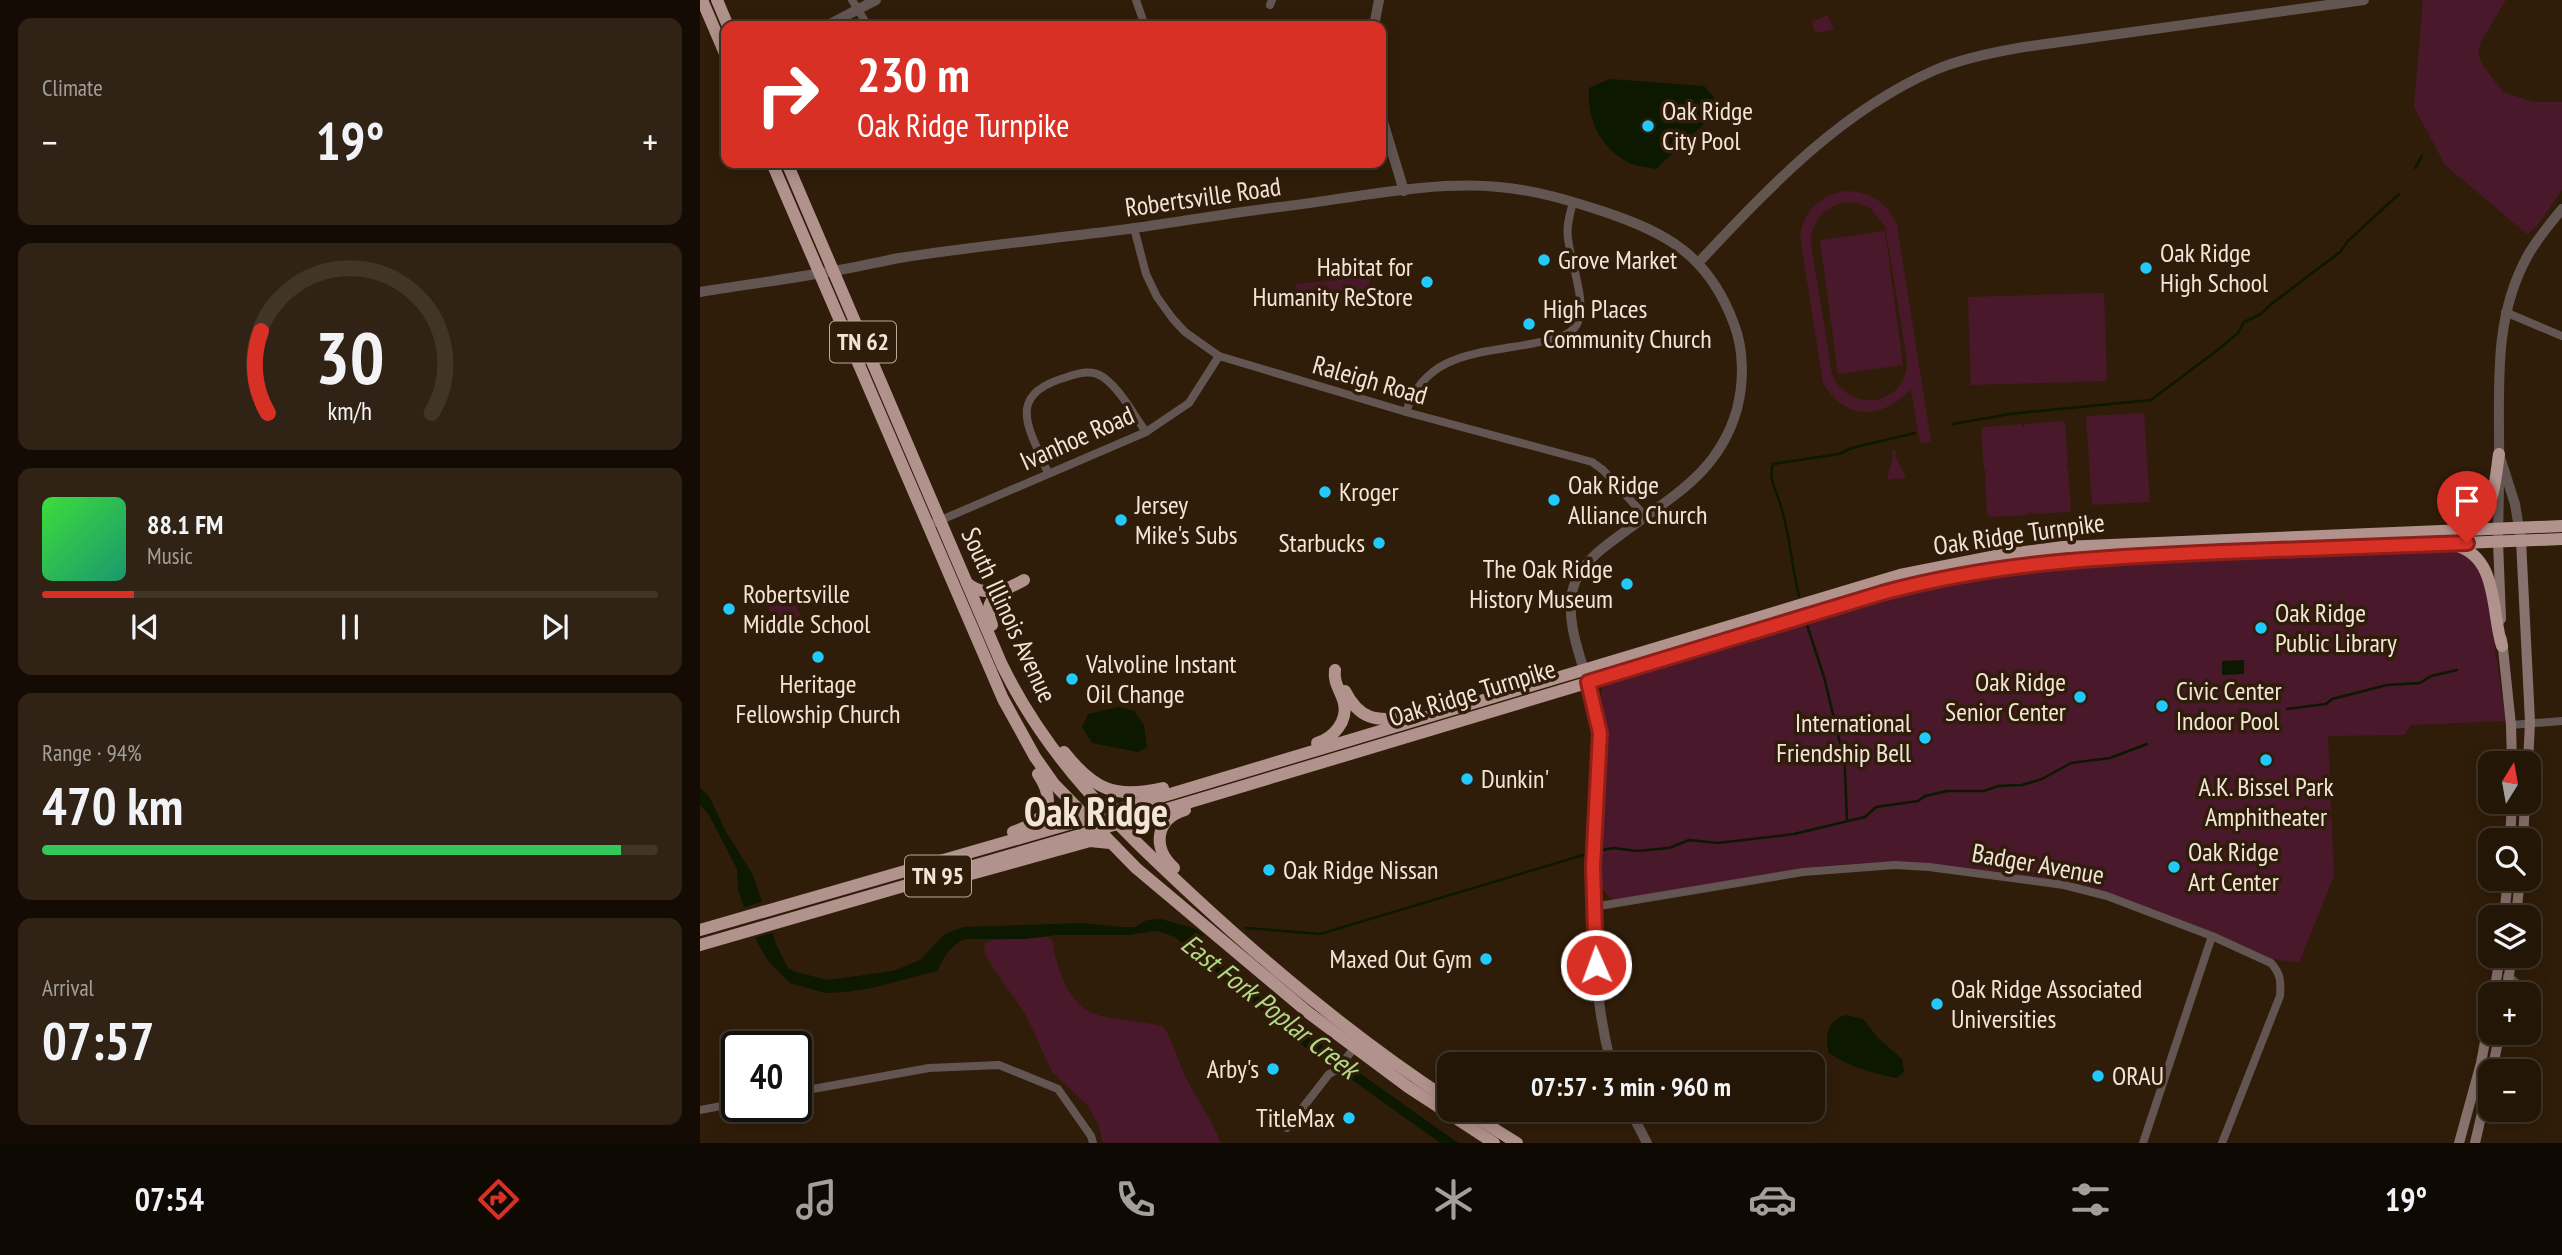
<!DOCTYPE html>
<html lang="en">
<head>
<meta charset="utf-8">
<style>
	body { margin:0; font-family:"PT Sans Narrow",sans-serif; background:#302315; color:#f1f3f6; height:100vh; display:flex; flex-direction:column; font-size:26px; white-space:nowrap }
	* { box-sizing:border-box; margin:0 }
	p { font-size:23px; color:#a39f9b }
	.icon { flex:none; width:38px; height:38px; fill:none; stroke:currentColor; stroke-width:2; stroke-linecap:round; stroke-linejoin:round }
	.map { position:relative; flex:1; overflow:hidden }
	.side { display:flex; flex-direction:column; gap:18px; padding:18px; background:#140c04; width:700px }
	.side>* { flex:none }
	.top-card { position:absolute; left:21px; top:21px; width:665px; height:147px; border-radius:14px; box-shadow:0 4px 18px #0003,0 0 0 2px #413528; background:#d93025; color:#fff; overflow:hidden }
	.needle { width:46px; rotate:11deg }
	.fabs { position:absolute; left:1778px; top:751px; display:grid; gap:14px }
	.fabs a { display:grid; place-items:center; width:63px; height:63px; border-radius:14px; background:#241607; box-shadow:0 4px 18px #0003,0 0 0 2px #413528; font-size:35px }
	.speed { position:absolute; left:21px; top:1031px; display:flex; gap:14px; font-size:35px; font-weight:700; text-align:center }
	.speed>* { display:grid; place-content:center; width:91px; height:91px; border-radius:50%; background:#241607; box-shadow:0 4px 18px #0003,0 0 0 2px #413528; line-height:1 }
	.speed .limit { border:4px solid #111; border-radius:10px; background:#fff; color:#111 }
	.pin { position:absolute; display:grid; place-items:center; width:60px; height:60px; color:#fff; margin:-72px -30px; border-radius:50% 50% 50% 0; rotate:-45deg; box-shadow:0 0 7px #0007 }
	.pin .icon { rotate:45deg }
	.me { position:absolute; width:77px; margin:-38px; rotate:358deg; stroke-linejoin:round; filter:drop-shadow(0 0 5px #0008) }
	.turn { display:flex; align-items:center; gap:24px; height:147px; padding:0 21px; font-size:32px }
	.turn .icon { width:91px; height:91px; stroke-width:2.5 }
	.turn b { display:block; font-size:49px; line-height:60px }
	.big { font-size:52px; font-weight:700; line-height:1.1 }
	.side .tile { flex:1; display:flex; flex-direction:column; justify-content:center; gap:10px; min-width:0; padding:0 24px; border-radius:14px; background:#302315 }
	.side .dial { align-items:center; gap:0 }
	.dial svg { height:182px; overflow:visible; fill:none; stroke:#413528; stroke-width:7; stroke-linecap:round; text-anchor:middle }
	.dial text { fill:#f1f3f6; stroke:none }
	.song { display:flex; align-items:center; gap:21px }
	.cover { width:84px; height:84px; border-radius:10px; background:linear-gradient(135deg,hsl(120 70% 55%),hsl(160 70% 35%)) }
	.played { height:7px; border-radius:4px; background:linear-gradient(90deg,#d93025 15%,#413528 15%) }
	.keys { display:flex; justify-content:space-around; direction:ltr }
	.heat { display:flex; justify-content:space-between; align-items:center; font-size:38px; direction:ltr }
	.charge { height:10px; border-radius:5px; background:linear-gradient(90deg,#34c759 94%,#413528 0) }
	.trip { position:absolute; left:737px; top:1052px; width:388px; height:70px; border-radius:14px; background:#241607; box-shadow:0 4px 18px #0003,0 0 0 2px #413528; font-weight:700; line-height:70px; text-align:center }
	.dock { display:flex; height:112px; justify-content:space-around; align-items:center; background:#0e0903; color:#a39f9b }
	.dock .icon { width:49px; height:49px }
	.dock .active { color:#d93025 }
	.dock b { font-size:32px; color:#f1f3f6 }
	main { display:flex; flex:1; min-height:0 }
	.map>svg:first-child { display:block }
	.green { fill:#49182a; fill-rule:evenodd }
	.water { fill:#0c1800 }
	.pier { fill:#301d09 }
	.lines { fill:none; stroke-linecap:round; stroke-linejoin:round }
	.stream { stroke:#0c1800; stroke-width:2.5 }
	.minor { stroke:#635552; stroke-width:8 }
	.tertiary { stroke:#635552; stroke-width:10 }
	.secondary { stroke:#89726d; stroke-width:10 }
	.trunk { stroke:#b2928c; stroke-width:12 }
	.route-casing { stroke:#8d1f18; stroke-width:18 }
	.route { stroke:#d93025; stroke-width:12 }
	.poi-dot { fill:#21c9fd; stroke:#301d09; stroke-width:2.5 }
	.labels { text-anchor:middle; stroke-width:7; stroke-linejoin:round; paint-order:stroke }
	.shield { fill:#301d09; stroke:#b8a99a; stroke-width:2 }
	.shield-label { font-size:24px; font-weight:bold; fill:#f2e5d8 }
	.poi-label { font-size:26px; fill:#f2e5d8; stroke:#301d09; text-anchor:start }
	.street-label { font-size:26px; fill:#f2e5d8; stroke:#301d09 }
	.water-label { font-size:28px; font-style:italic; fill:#b1d987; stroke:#301d09 }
	.town-label { font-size:40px; font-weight:bold; fill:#f2e5d8; stroke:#301d09 }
</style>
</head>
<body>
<main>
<section class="side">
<div class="tile"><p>Climate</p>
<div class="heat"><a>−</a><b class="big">19°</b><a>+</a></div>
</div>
<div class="tile dial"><svg viewBox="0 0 100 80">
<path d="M14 69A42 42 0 1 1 86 69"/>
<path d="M14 69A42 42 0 0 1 11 33" stroke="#d93025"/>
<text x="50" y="56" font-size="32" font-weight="700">30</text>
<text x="50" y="72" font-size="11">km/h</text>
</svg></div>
<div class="tile">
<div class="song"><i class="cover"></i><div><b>88.1 FM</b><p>Music</p></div></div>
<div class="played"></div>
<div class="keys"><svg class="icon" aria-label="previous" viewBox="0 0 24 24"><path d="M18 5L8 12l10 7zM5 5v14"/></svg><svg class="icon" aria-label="pause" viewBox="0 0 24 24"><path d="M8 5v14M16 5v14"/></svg><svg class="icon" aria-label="next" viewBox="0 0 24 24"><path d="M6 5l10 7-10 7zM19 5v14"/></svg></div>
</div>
<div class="tile"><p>Range · 94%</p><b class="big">470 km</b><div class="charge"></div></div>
<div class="tile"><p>Arrival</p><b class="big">07:57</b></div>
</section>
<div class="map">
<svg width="1862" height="1143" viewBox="0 0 1862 1143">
	<rect width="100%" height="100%" fill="#301d09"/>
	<!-- green -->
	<g class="green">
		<path d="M1723 0H1806L1781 41 1778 53 1784 67 1803 92 1833 102H1862V190L1837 226 1827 234 1745 165 1714 107Z"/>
		<path d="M1127 15 1134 29 1115 33 1112 22Z"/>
		<path d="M1145 191C1170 191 1187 202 1197 225L1231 441 1220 443 1211 389C1183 419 1146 422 1123 383L1100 237C1103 212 1120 195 1145 191ZM1145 202 1159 203 1170 208 1185 226 1207 360C1208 406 1149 415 1132 374L1111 244C1110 222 1124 207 1145 202Z"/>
		<path d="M1185 231 1203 365 1138 374 1120 240Z"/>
		<path d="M669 277 671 299 598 306 596 284Z"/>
		<path d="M1404 293 1407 381 1271 385 1268 297Z"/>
		<path d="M1444 413 1450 502 1392 505 1386 416Z"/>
		<path d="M1362 421 1365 424 1368 464 1366 466 1368 469 1371 508 1369 512 1332 514 1329 512 1327 515 1290 517 1287 514 1285 474 1287 472 1284 470 1281 430 1284 427 1321 424 1323 427 1326 424Z"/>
		<path d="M1191 451H1196L1195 456 1206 478 1187 480 1193 456Z"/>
		<path d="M1750 547 1764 552 1783 572 1806 721 1711 725 1704 735 1628 736 1634 876 1599 963 1572 959 1499 927 1407 892 1372 883 1208 863H1161L1102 868 921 900 910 898 900 886 899 854 908 740 901 699 902 688 909 680 1224 586 1303 571 1382 563Z"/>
		<path d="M90 595 105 625 75 638 70 619 68 601Z"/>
		<path d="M346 937 352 940C357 967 367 1006 398 1015 418 1021 442 1021 462 1026 472 1035 479 1065 487 1080 498 1101 512 1120 521 1143H403L399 1126 388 1106 352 1072 326 1015 291 965 284 952 285 943 292 940Z"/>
	</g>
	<!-- water -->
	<g class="water">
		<path d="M910 79 1004 86 1014 97 1011 117 956 169C947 167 932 166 924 160 898 144 887 117 889 88Z"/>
		<path d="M1544 660V674L1522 675V661Z"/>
		<path d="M419 707 434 711 444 725 447 747 438 752 392 743 382 727 388 714Z"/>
		<path d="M0 788 9 796 25 830 53 875 76 944 88 968 96 972 128 980 193 971 220 960 245 934 263 927 382 923 421 927H435L447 920 461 919 496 929 504 935 499 939C502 963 725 1120 759 1143H740L648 1077V1074L632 1062 624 1063 499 958 475 937 457 931 428 935H356L325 939H265C250 945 244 957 237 971L172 988 146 992 125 993 90 983 68 961 58 944 38 890 37 869 9 815 0 805Z"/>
		<path d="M1146 1015 1163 1019 1178 1038 1202 1059 1204 1072 1196 1078C1173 1073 1149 1067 1129 1053 1124 1036 1128 1019 1146 1015Z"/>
	</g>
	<!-- pier -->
	<path class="pier" d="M65 901 76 932 53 938 44 907Z"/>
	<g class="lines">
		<!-- stream -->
		<g class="stream">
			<path d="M1715 168 1722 156"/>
			<path d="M1253 424 1310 414 1451 400 1519 349 1538 333 1544 322 1561 314 1570 305 1640 252 1648 241 1699 194"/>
			<path d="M1099 596C1091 564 1090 532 1079 500 1074 486 1069 479 1073 464L1139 454 1152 448 1215 433"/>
			<path d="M1107 625 1124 677 1140 743 1144 750 1147 819"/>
			<path d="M1587 709 1626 704 1632 699 1687 685 1720 683 1731 676 1757 670"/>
			<path d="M897 851 913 848 937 851 969 848 989 840 1018 843 1094 834 1165 817 1176 807 1218 801 1225 796 1247 791H1284L1298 786 1322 785 1342 779 1371 763 1410 758 1447 744"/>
			<path d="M546 928 620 934 890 853"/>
		</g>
		<!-- minor -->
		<g class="minor">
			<path d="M152 0 168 26"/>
			<path d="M436 0 445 26"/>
			<path d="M570 5 572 0"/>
			<path d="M434 228 446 274 457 297 473 319 485 332 519 356 706 412 892 462 903 470 945 516"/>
			<path d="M1805 312 1862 336"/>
			<path d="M706 412C728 344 795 355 853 339 864 336 873 333 878 322 887 303 870 260 868 238 866 226 870 214 873 202"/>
			<path d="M348 473C330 429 303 395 367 377 379 373 392 369 403 377 421 390 433 414 446 432"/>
			<path d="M227 526 446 432 489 403 519 356"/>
			<path d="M1811 725 1862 721"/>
			<path d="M893 907 1103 872 1195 865 1229 867 1364 885 1407 896 1512 936 1571 963C1581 974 1581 982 1580 996L1522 1143"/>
			<path d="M96 1092 229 1068 299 1065 358 1089 391 1136 393 1143"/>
			<path d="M0 1110 37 1103"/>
			<path d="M587 1128 629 1074 637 1070 654 1048"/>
			<path d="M1443 1143 1512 936"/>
		</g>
		<!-- tertiary -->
		<g class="tertiary">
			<path d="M126 26 176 0"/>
			<path d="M674 26 679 0"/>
			<path d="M681 115 704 191"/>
			<path d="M999 262C1070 187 1139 112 1235 70 1263 58 1294 52 1324 47L1664 0"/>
			<path d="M0 292C44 285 89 279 133 271 155 268 177 262 199 258 275 246 351 239 428 229 478 222 529 213 580 207 648 199 732 180 799 187 835 190 868 200 902 211 968 233 1009 256 1034 324 1044 350 1044 382 1037 409 1019 473 972 496 923 533 905 546 886 559 876 580 858 620 891 680 899 720 906 760 896 804 894 845 890 917 893 994 911 1064"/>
			<path d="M1799 454 1815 504 1820 534"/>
			<path d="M1799 461C1800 390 1792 321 1827 257 1836 240 1850 224 1862 209"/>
			<path d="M1798 541 1799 483"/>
			<path d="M1808 977 1824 991"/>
			<path d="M930 1110 947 1143"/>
		</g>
		<!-- secondary -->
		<g class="secondary">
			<path d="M1821 540 1830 722 1828 763"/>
			<path d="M1798 541 1801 619"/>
			<path d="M1802 639 1811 725 1812 763"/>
			<path d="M1810 840 1812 802"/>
			<path d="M1823 840 1825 802"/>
			<path d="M1804 917 1808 878"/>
			<path d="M1816 917 1820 878"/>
			<path d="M1794 994 1800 956"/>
			<path d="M1806 994 1812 956"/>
			<path d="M1792 1071 1800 1032"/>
			<path d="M1759 1143 1781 1063 1790 1015"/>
			<path d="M1775 1143 1790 1078"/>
		</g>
		<!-- trunk -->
		<g class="trunk">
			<path d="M2 0 26 56"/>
			<path d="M17 0 28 26"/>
			<path d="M72 163 303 699 335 757 354 784 436 868 610 1014 708 1087 794 1143"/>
			<path d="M87 163 302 665C349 761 415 823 493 896 573 970 657 1040 749 1100"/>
			<path d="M1762 523C1767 523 1774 523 1778 519 1795 506 1796 473 1799 454"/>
			<path d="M1754 545C1799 556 1791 612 1802 646"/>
			<path d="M267 583C280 594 289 592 304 587"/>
			<path d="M292 625C280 596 303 592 324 580"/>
			<path d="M645 691C659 719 676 722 705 717"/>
			<path d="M617 743C633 738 648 722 644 703 641 691 633 683 635 670"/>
			<path d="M364 752C394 790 415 799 463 788"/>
			<path d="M313 832C345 821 359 806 338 774"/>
			<path d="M474 868C452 848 455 819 485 810"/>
			<path d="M213 890 390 841 410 843"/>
			<path d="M0 930 407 813 1200 575 1301 555 1363 547 1862 526"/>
			<path d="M0 945 397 830 1220 583 1303 567 1393 558 1862 539"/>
			<path d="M764 1110 817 1143"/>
		</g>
	</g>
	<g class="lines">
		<defs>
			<path id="route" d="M896 965 893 867 900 733 888 682 1182 593C1297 562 1405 557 1523 552 1604 549 1686 546 1767 543"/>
		</defs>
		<!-- route casing -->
		<use href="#route" class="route-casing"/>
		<!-- route -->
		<use href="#route" class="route"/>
	</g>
	<!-- markers -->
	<g class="poi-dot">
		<circle cx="948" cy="126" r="7"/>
		<circle cx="844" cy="260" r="7"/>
		<circle cx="1446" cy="268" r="7"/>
		<circle cx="727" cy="282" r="7"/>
		<circle cx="829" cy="324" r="7"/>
		<circle cx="625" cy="492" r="7"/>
		<circle cx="854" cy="500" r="7"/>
		<circle cx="421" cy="520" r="7"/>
		<circle cx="679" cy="543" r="7"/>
		<circle cx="927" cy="584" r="7"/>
		<circle cx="29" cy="609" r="7"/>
		<circle cx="1561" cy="628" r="7"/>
		<circle cx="118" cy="657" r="7"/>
		<circle cx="372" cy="679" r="7"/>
		<circle cx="1380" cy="697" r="7"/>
		<circle cx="1462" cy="706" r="7"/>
		<circle cx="1225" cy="738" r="7"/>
		<circle cx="1566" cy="760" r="7"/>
		<circle cx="767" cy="779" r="7"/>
		<circle cx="1474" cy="867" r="7"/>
		<circle cx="569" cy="870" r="7"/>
		<circle cx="786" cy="959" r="7"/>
		<circle cx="1237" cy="1004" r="7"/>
		<circle cx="573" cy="1069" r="7"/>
		<circle cx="1398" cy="1076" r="7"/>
		<circle cx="649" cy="1118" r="7"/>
	</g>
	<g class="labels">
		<!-- shield labels -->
		<g class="shield">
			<rect x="130" y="321.5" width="66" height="41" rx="5"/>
			<rect x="205" y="855.5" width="66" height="41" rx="5"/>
		</g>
		<g class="shield-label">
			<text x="163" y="350">TN 62</text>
			<text x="238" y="884">TN 95</text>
		</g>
		<!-- poi labels -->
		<g class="poi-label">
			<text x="962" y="120">Oak Ridge<tspan x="962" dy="30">City Pool</tspan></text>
			<text x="1460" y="262">Oak Ridge<tspan x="1460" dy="30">High School</tspan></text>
			<text x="858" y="269">Grove Market</text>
			<text x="713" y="276" text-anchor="end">Habitat for<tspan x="713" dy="30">Humanity ReStore</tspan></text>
			<text x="843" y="318">High Places<tspan x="843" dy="30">Community Church</tspan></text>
			<text x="868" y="494">Oak Ridge<tspan x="868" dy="30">Alliance Church</tspan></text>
			<text x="639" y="501">Kroger</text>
			<text x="435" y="514">Jersey<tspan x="435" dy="30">Mike's Subs</tspan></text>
			<text x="665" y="552" text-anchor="end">Starbucks</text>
			<text x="913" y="578" text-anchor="end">The Oak Ridge<tspan x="913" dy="30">History Museum</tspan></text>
			<text x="43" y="603">Robertsville<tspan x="43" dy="30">Middle School</tspan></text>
			<text x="1575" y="622">Oak Ridge<tspan x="1575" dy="30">Public Library</tspan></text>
			<text x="386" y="673">Valvoline Instant<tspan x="386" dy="30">Oil Change</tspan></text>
			<text x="1366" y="691" text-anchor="end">Oak Ridge<tspan x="1366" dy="30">Senior Center</tspan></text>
			<text x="118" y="693" text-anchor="middle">Heritage<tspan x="118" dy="30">Fellowship Church</tspan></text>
			<text x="1476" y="700">Civic Center<tspan x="1476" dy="30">Indoor Pool</tspan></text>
			<text x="1211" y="732" text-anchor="end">International<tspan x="1211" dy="30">Friendship Bell</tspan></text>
			<text x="781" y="788">Dunkin'</text>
			<text x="1566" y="796" text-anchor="middle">A.K. Bissel Park<tspan x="1566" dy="30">Amphitheater</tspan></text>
			<text x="1488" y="861">Oak Ridge<tspan x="1488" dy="30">Art Center</tspan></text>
			<text x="583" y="879">Oak Ridge Nissan</text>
			<text x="772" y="968" text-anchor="end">Maxed Out Gym</text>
			<text x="1251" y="998">Oak Ridge Associated<tspan x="1251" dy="30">Universities</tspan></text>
			<text x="559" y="1078" text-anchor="end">Arby's</text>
			<text x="1412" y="1085">ORAU</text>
			<text x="635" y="1127" text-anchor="end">TitleMax</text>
		</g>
		<!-- street labels -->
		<g class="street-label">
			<text transform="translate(503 197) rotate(-8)" y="9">Robertsville Road</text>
			<text transform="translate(670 380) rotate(16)" y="9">Raleigh Road</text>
			<text transform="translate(377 438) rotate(-24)" y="9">Ivanhoe Road</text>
			<text transform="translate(1319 534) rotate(-8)" y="9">Oak Ridge Turnpike</text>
			<text transform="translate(309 615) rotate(65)" y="9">South Illinois Avenue</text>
			<text transform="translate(772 693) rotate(-17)" y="9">Oak Ridge Turnpike</text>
			<text transform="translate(1338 864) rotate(10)" y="9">Badger Avenue</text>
		</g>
		<!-- water labels -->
		<g class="water-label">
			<text transform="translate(570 1006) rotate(38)" y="10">East Fork Poplar Creek</text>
		</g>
		<!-- town labels -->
		<g class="town-label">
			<text x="396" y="826">Oak Ridge</text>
		</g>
	</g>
</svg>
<div class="fabs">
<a><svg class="needle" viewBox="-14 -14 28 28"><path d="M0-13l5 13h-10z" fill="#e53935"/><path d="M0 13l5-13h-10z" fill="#a39f9b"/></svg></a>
<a><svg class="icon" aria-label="search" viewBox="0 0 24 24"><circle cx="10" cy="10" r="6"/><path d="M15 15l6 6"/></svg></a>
<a><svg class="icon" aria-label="layers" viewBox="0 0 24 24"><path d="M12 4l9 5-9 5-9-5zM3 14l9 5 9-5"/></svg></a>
<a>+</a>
<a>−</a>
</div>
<div class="speed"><div class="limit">40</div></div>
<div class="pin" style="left:1767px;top:543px;background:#d93025"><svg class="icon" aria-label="arrive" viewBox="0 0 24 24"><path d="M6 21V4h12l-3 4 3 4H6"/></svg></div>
<svg class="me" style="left:896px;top:965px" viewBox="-20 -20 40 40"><circle r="17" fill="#d93025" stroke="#fff" stroke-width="3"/><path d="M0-11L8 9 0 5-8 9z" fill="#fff"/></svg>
<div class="trip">07:57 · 3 min · 960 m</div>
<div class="top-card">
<div class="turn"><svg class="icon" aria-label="right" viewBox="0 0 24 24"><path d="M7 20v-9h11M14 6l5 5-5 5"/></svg><div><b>230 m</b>Oak Ridge Turnpike</div></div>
</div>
</div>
</main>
<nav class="dock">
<b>07:54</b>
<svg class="icon active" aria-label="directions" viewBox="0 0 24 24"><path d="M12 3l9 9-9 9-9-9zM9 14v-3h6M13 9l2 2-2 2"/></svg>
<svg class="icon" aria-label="music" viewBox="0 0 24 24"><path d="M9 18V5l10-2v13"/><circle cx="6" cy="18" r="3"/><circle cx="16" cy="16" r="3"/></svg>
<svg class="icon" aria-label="phone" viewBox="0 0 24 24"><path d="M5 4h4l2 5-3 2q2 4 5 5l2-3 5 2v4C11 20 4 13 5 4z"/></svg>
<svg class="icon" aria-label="climate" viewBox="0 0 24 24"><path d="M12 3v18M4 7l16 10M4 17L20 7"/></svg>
<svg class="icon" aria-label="car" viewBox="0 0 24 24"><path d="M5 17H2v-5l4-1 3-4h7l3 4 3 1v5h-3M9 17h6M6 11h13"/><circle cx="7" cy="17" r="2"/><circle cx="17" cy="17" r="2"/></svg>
<svg class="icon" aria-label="filters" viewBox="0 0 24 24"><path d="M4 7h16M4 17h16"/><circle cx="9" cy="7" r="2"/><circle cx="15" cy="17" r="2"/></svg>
<b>19°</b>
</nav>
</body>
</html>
